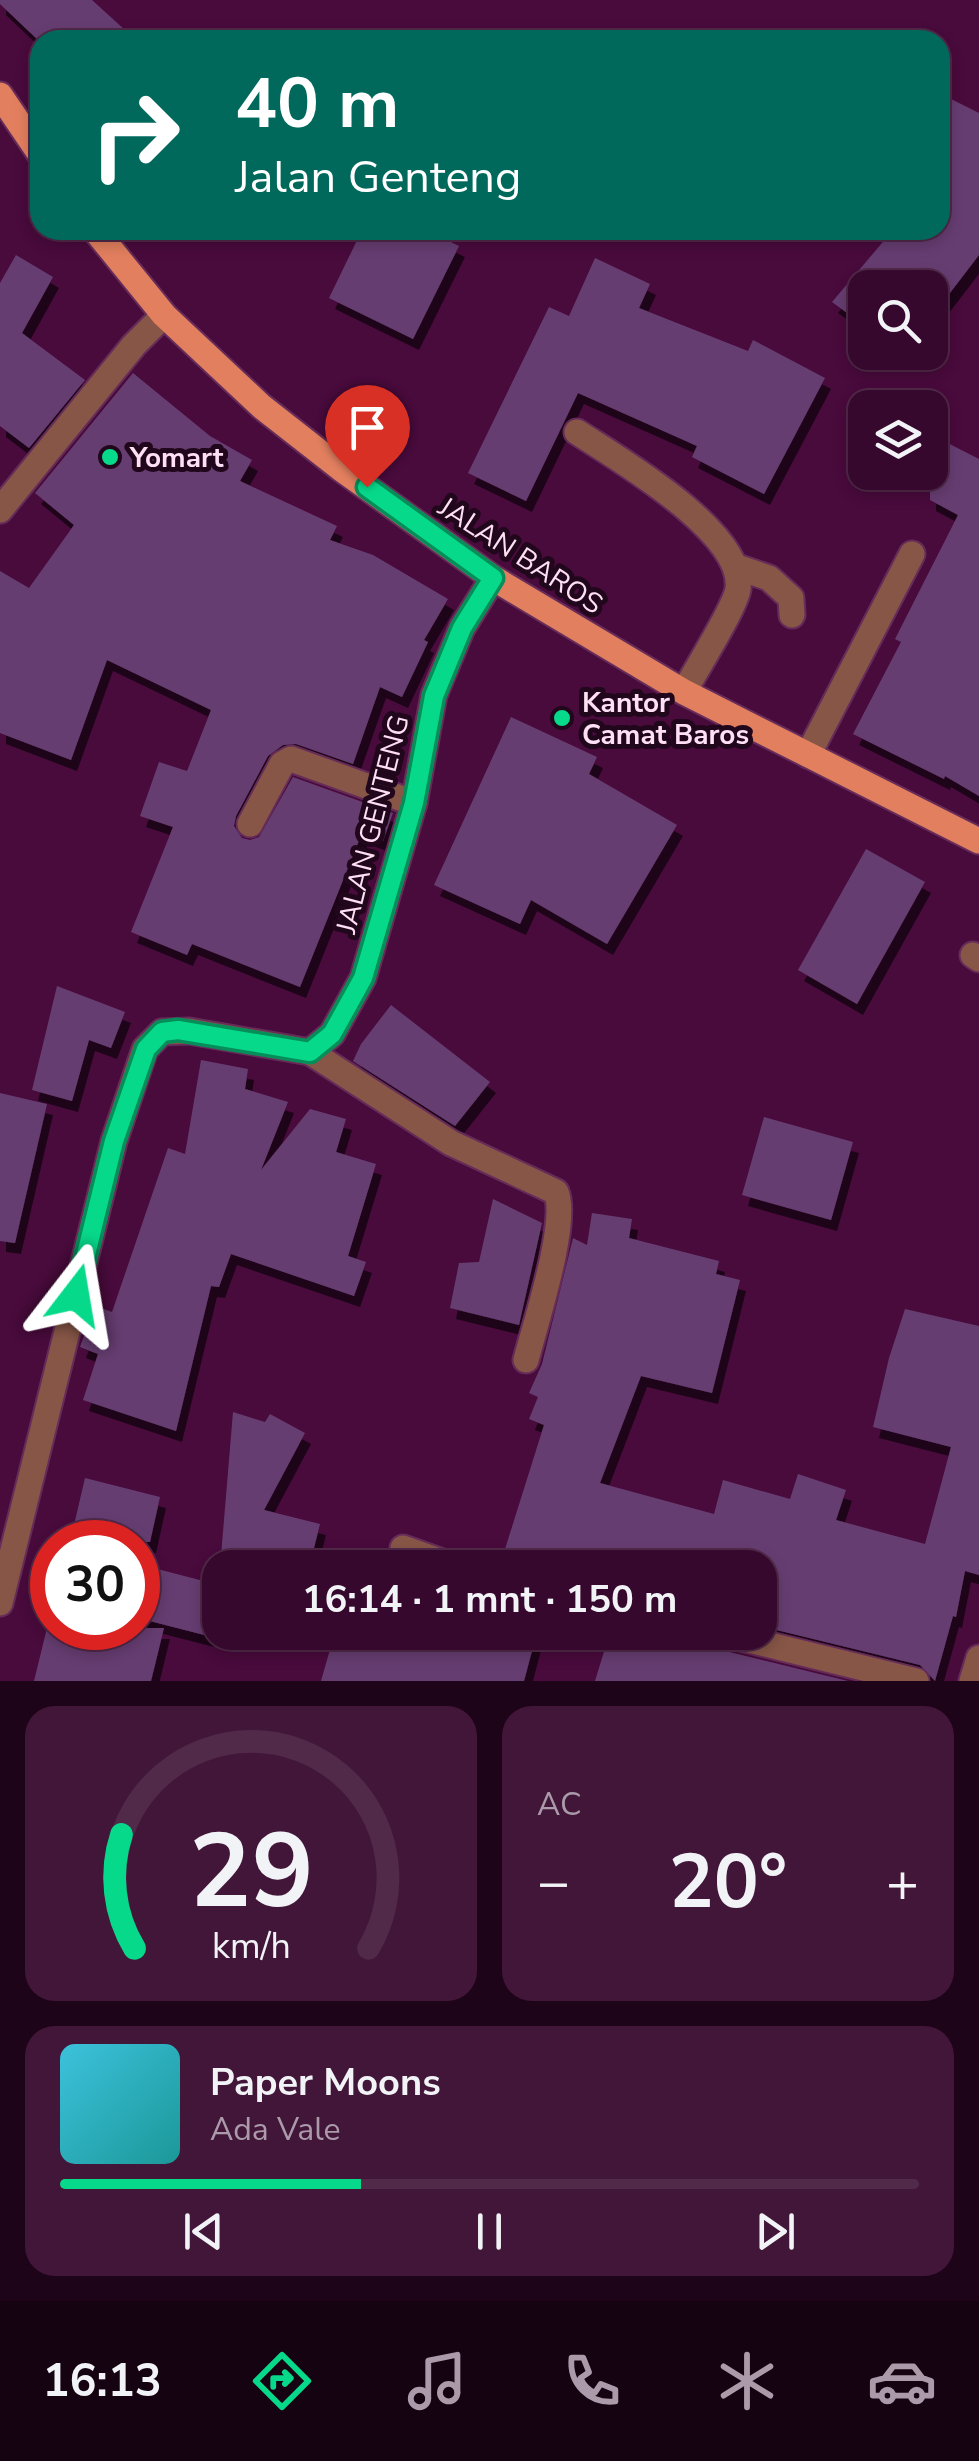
<!DOCTYPE html>
<html lang="id">
<head>
<meta charset="utf-8">
<style>
	body { margin:0; font-family:"Nunito Sans",sans-serif; background:#421639; color:#f1f3f6; height:100vh; display:flex; flex-direction:column; font-size:38px; white-space:nowrap }
	* { box-sizing:border-box; margin:0 }
	p { font-size:32px; color:#aa9aaa }
	.icon { flex:none; width:55px; height:55px; fill:none; stroke:currentColor; stroke-width:2; stroke-linecap:round; stroke-linejoin:round }
	.map { position:relative; height:1681px; overflow:hidden }
	.details { display:flex; flex-direction:column; gap:25px; padding:25px; background:#1e0419; flex:1 }
	.details>* { flex:none }
	.guide { position:absolute; left:30px; top:30px; width:920px; height:210px; border-radius:30px; box-shadow:0 5px 15px #0003,0 0 0 2px #512949; background:#00695c; color:#fff; overflow:hidden }
	.tools { position:absolute; left:848px; top:270px; display:grid; gap:20px }
	.tools a { display:grid; place-items:center; width:100px; height:100px; border-radius:20px; background:#37082d; box-shadow:0 5px 15px #0003,0 0 0 2px #512949; font-size:50px }
	.speed { position:absolute; left:30px; top:1520px; display:flex; gap:20px; font-size:50px; font-weight:700; text-align:center }
	.speed>* { display:grid; place-content:center; width:130px; height:130px; border-radius:50%; background:#37082d; box-shadow:0 5px 15px #0003,0 0 0 2px #512949; line-height:1 }
	.speed .limit { border:15px solid #d22; background:#fff; color:#111 }
	.pin { position:absolute; display:grid; place-items:center; width:85px; height:85px; color:#fff; margin:-102px -42px; border-radius:50% 50% 50% 0; rotate:-45deg; box-shadow:0 0 10px #0007 }
	.pin .icon { rotate:45deg }
	.me { position:absolute; width:110px; margin:-55px; rotate:14deg; stroke-linejoin:round; filter:drop-shadow(0 0 8px #0008) }
	.turn { display:flex; align-items:center; gap:35px; height:210px; padding:0 40px; font-size:45px }
	.turn .icon { width:130px; height:130px; stroke-width:2.5 }
	.turn b { display:block; font-size:70px; line-height:85px }
	.big { font-size:75px; font-weight:700; line-height:1.1 }
	.details .tile { flex:1; display:flex; flex-direction:column; justify-content:center; gap:15px; min-width:0; padding:0 35px; border-radius:30px; background:#421639 }
	.details .dial { align-items:center; gap:0 }
	.dial svg { height:260px; overflow:visible; fill:none; stroke:#512949; stroke-width:7; stroke-linecap:round; text-anchor:middle }
	.dial text { fill:#f1f3f6; stroke:none }
	.song { display:flex; align-items:center; gap:30px }
	.cover { width:120px; height:120px; border-radius:15px; background:linear-gradient(135deg,hsl(190 70% 55%),hsl(180 70% 35%)) }
	.played { height:10px; border-radius:5px; background:linear-gradient(90deg,#07d98b 35%,#512949 35%) }
	.keys { display:flex; justify-content:space-around; direction:ltr }
	.heat { display:flex; justify-content:space-between; align-items:center; font-size:55px; direction:ltr }
	.details .tiles { flex:1; display:grid; gap:25px; grid-template-columns:1fr 1fr }
	.tile:last-child { grid-column:span 2 }
	.trip { position:absolute; left:202px; top:1550px; width:575px; height:100px; border-radius:30px; background:#37082d; box-shadow:0 5px 15px #0003,0 0 0 2px #512949; font-weight:700; line-height:100px; text-align:center }
	.dock { display:flex; height:160px; justify-content:space-around; align-items:center; background:#160312; color:#aa9aaa }
	.dock .icon { width:70px; height:70px }
	.dock .selected { color:#07d98b }
	.dock b { font-size:45px; color:#f1f3f6 }
	.map>svg:first-child { display:block }
	.building { fill:#663e71; filter:url(#shadow) }
	.lines { fill:none; stroke-linecap:round; stroke-linejoin:round }
	.minor-casing { stroke:#662c59; stroke-width:29 }
	.major-casing { stroke:#662c59; stroke-width:29 }
	.minor { stroke:#875647; stroke-width:25 }
	.major { stroke:#e27f5f; stroke-width:25 }
	.route-casing { stroke:#058d5a; stroke-width:25 }
	.route { stroke:#07d98b; stroke-width:18 }
	.poi-dot { fill:#07d98b; stroke:#21071b; stroke-width:4 }
	.labels { text-anchor:middle; stroke-width:10; stroke-linejoin:round; paint-order:stroke }
	.poi-label { font-size:28px; font-weight:bold; fill:#fedff4; stroke:#21071b; text-anchor:start }
	.street-label { font-size:28px; fill:#fedff4; stroke:#21071b }
</style>
</head>
<body>
<div class="map">
<svg width="979" height="1681" viewBox="0 0 979 1681">
	<defs>
		<filter id="shadow"><feDropShadow dx="6" dy="11" stdDeviation="0" flood-color="#0009"/></filter>
	</defs>
	<rect width="100%" height="100%" fill="#490a3c"/>
	<!-- building -->
	<g class="building">
		<path d="M0 0H92L136 40H38L0 4Z"/>
		<path d="M951 99 979 113V255L930 319V288H865V326L832 302 893 230H940V122Z"/>
		<path d="M362 230H426L459 246 413 339 329 298Z"/>
		<path d="M16 255 53 277 22 333 85 380 29 448 0 426V283Z"/>
		<path d="M595 258 650 284 639 308 748 351 753 340 825 378 764 494 692 457 697 446 578 393 526 501 468 473 549 307 569 316Z"/>
		<path d="M133 373 210 436 252 460 240 481 337 526 330 540 373 555 448 599 424 640 428 642 402 697 380 687 353 764 296 744 283 745 268 756 236 816 234 826 242 838 250 840 259 837 293 777 393 813 383 841 362 833 300 987 192 944 187 955 131 932 173 827 140 816 159 762 187 771 211 710 107 660 71 760 0 733V571L29 588 74 525 35 493Z"/>
		<path d="M930 434 979 459V796L945 776 944 779 853 734 901 642 895 639 958 515 930 500Z"/>
		<path d="M511 717 597 757 589 774 677 825 607 944 531 900 520 924 434 885Z"/>
		<path d="M866 849 925 882 857 1004 798 970Z"/>
		<path d="M57 986 125 1012 111 1048 89 1040 72 1101 32 1090Z"/>
		<path d="M391 1005 490 1082 455 1126 353 1061 361 1044Z"/>
		<path d="M201 1060 248 1069 245 1089 288 1102 261 1170 310 1109 346 1119 336 1152 376 1164 348 1256 366 1262 354 1296 231 1254 219 1287 211 1286 176 1431 83 1400 98 1354 80 1347 95 1306 112 1312 168 1148 185 1154Z"/>
		<path d="M0 1093 47 1104 15 1243 0 1241Z"/>
		<path d="M764 1117 853 1142 831 1220 742 1195Z"/>
		<path d="M493 1199 542 1223 519 1325 450 1308 459 1263 479 1262Z"/>
		<path d="M592 1213 632 1219 629 1238 719 1261 716 1274 740 1280 712 1393 641 1376 600 1483 714 1514 723 1480 790 1499 798 1474 846 1490 836 1520 925 1544 951 1447 873 1427 889 1358 905 1309 979 1326V1575L965 1571 956 1617 953 1616 935 1681 920 1665 760 1626V1568H509L500 1565 544 1425 529 1419 538 1397 529 1393 542 1364 573 1238 587 1245Z"/>
		<path d="M233 1412 265 1422 270 1414 305 1433 264 1510 320 1524 309 1568H220Z"/>
		<path d="M85 1478 160 1497 150 1542H70Z"/>
		<path d="M138 1564 219 1585 220 1572V1639L138 1618Z"/>
		<path d="M47 1628H164L151 1681H34Z"/>
		<path d="M335 1632H537L524 1681H321Z"/>
		<path d="M610 1632H701L705 1643 713 1648 848 1681H595Z"/>
	</g>
	<g class="lines">
		<defs>
			<g id="minor">
				<path d="M577 432C618 459 745 532 738 589 735 608 695 671 684 692"/>
				<path d="M0 510 134 345 164 315"/>
				<path d="M737 567 769 578 791 598 792 615"/>
				<path d="M808 755 912 554"/>
				<path d="M250 824 282 764 291 759 414 803"/>
				<path d="M973 955 979 959"/>
				<path d="M310 1052 332 1034 363 978 414 803 434 695 462 628 493 578"/>
				<path d="M403 1548 459 1568"/>
				<path d="M0 1603 114 1141 145 1049 162 1032 189 1031 310 1052 451 1143 556 1192C569 1221 535 1325 526 1360"/>
				<path d="M717 1632 916 1681"/>
				<path d="M972 1681 979 1658"/>
			</g>
			<g id="major">
				<path d="M0 95 40 154"/>
				<path d="M95 230 164 315 261 406 340 468 493 578 684 692 979 841"/>
			</g>
		</defs>
		<!-- minor casing -->
		<use href="#minor" class="minor-casing"/>
		<!-- major casing -->
		<use href="#major" class="major-casing"/>
		<!-- minor -->
		<use href="#minor" class="minor"/>
		<!-- major -->
		<use href="#major" class="major"/>
	</g>
	<g class="lines">
		<defs>
			<path id="route" d="M76 1295 114 1141 146 1049 162 1032 178 1030 310 1052 332 1034 363 978 414 803 434 696 462 628 493 578 367 487"/>
		</defs>
		<!-- route casing -->
		<use href="#route" class="route-casing"/>
		<!-- route -->
		<use href="#route" class="route"/>
	</g>
	<!-- markers -->
	<g class="poi-dot">
		<circle cx="110" cy="457" r="10"/>
		<circle cx="562" cy="718" r="10"/>
	</g>
	<g class="labels">
		<!-- poi labels -->
		<g class="poi-label">
			<text x="130" y="467">Yomart</text>
			<text x="582" y="712">Kantor<tspan x="582" dy="32">Camat Baros</tspan></text>
		</g>
		<!-- street labels -->
		<g class="street-label">
			<text transform="translate(521 555) rotate(33)" y="10">JALAN BAROS</text>
			<text transform="translate(372 824) rotate(-76)" y="10">JALAN GENTENG</text>
		</g>
	</g>
</svg>
<div class="tools">
<a><svg class="icon" aria-label="search" viewBox="0 0 24 24"><circle cx="10" cy="10" r="6"/><path d="M15 15l6 6"/></svg></a>
<a><svg class="icon" aria-label="layers" viewBox="0 0 24 24"><path d="M12 4l9 5-9 5-9-5zM3 14l9 5 9-5"/></svg></a>
</div>
<div class="speed"><div class="limit">30</div></div>
<div class="pin" style="left:367px;top:487px;background:#d93025"><svg class="icon" aria-label="arrive" viewBox="0 0 24 24"><path d="M6 21V4h12l-3 4 3 4H6"/></svg></div>
<svg class="me" style="left:76px;top:1295px" viewBox="-20 -20 40 40"><path d="M0-17L14 15 0 8-14 15z" fill="#07d98b" stroke="#fff" stroke-width="4"/></svg>
<div class="trip">16:14 · 1 mnt · 150 m</div>
<div class="guide">
<div class="turn"><svg class="icon" aria-label="right" viewBox="0 0 24 24"><path d="M7 20v-9h11M14 6l5 5-5 5"/></svg><div><b>40 m</b>Jalan Genteng</div></div>
</div>
</div>
<section class="details">
<div class="tiles">
<div class="tile dial"><svg viewBox="0 0 100 80">
<path d="M14 69A42 42 0 1 1 86 69"/>
<path d="M14 69A42 42 0 0 1 10 34" stroke="#07d98b"/>
<text x="50" y="56" font-size="32" font-weight="700">29</text>
<text x="50" y="72" font-size="11">km/h</text>
</svg></div>
<div class="tile"><p>AC</p>
<div class="heat"><a>−</a><b class="big">20°</b><a>+</a></div>
</div>
<div class="tile">
<div class="song"><i class="cover"></i><div><b>Paper Moons</b><p>Ada Vale</p></div></div>
<div class="played"></div>
<div class="keys"><svg class="icon" aria-label="previous" viewBox="0 0 24 24"><path d="M18 5L8 12l10 7zM5 5v14"/></svg><svg class="icon" aria-label="pause" viewBox="0 0 24 24"><path d="M8 5v14M16 5v14"/></svg><svg class="icon" aria-label="next" viewBox="0 0 24 24"><path d="M6 5l10 7-10 7zM19 5v14"/></svg></div>
</div>
</div>
</section>
<nav class="dock">
<b>16:13</b>
<svg class="icon selected" aria-label="directions" viewBox="0 0 24 24"><path d="M12 3l9 9-9 9-9-9zM9 14v-3h6M13 9l2 2-2 2"/></svg>
<svg class="icon" aria-label="music" viewBox="0 0 24 24"><path d="M9 18V5l10-2v13"/><circle cx="6" cy="18" r="3"/><circle cx="16" cy="16" r="3"/></svg>
<svg class="icon" aria-label="phone" viewBox="0 0 24 24"><path d="M5 4h4l2 5-3 2q2 4 5 5l2-3 5 2v4C11 20 4 13 5 4z"/></svg>
<svg class="icon" aria-label="climate" viewBox="0 0 24 24"><path d="M12 3v18M4 7l16 10M4 17L20 7"/></svg>
<svg class="icon" aria-label="car" viewBox="0 0 24 24"><path d="M5 17H2v-5l4-1 3-4h7l3 4 3 1v5h-3M9 17h6M6 11h13"/><circle cx="7" cy="17" r="2"/><circle cx="17" cy="17" r="2"/></svg>
</nav>
</body>
</html>
